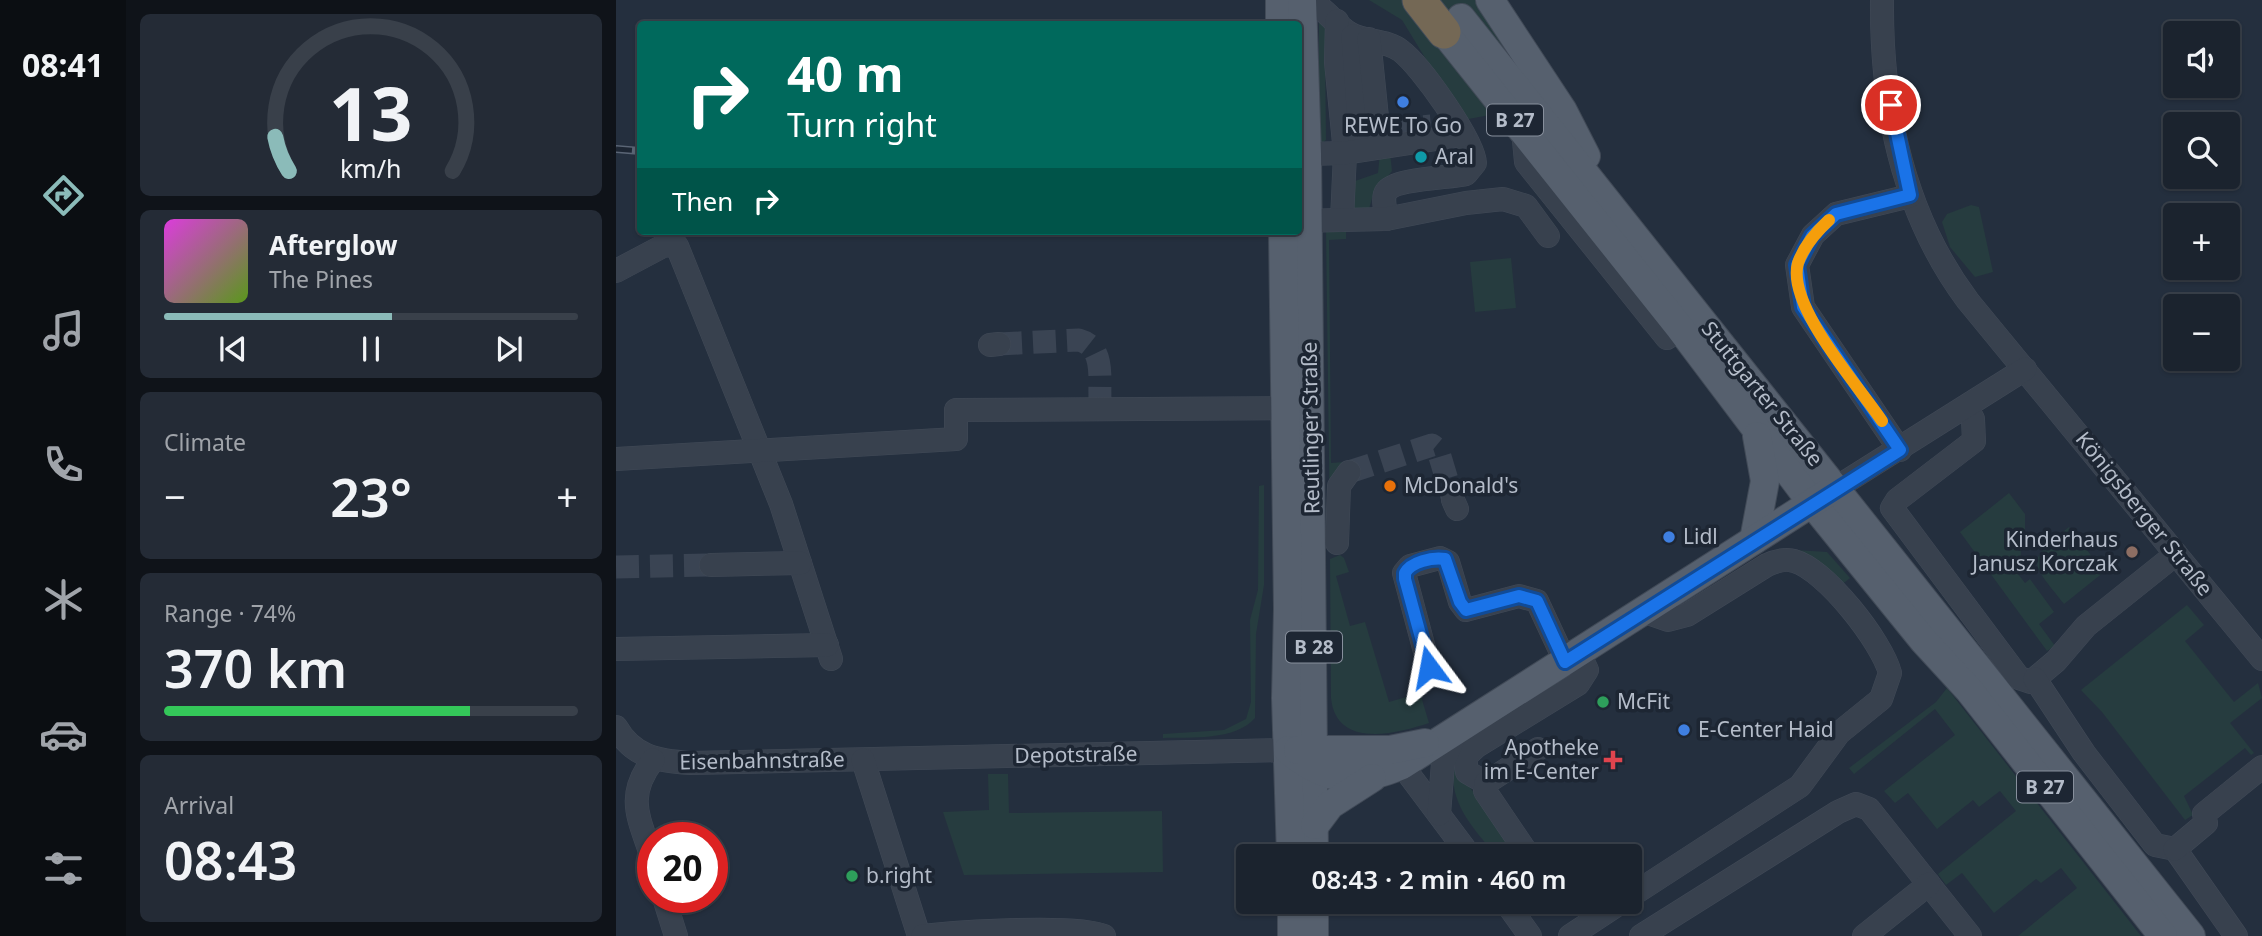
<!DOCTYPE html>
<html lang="en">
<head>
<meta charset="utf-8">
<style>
	body { margin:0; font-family:"Noto Sans",sans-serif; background:#242b36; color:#f1f3f6; height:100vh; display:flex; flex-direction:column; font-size:26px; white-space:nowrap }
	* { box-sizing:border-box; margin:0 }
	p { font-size:23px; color:#a0a4aa }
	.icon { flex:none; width:38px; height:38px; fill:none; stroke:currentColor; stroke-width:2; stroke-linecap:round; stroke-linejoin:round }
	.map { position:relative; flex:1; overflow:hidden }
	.sheet { display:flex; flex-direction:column; gap:14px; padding:14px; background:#0f1319; width:490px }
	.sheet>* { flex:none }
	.banner { position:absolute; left:21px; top:21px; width:665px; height:214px; border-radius:7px; box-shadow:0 2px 5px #0004,0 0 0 2px #39404a; background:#00695c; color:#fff; overflow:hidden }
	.fabs { position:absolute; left:1547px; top:21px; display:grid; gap:14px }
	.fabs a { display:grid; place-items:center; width:77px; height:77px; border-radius:7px; background:#1b232e; box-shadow:0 2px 5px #0004,0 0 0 2px #39404a; font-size:35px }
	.speed { position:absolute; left:21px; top:822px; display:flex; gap:14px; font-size:35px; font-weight:700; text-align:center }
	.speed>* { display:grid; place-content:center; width:91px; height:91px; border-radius:50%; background:#1b232e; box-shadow:0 2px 5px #0004,0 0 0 2px #39404a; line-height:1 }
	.speed .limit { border:10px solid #d22; background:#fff; color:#111 }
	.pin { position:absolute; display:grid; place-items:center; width:60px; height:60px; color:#fff; margin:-30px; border:4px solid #fff; border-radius:50%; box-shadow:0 2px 7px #0007 }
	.me { position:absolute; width:77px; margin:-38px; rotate:347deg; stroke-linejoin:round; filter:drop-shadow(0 0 5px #0008) }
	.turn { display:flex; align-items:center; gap:24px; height:147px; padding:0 35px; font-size:32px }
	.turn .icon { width:91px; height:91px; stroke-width:2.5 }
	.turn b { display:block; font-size:49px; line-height:60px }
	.then { display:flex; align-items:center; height:66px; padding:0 35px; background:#0003; gap:14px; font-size:26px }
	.big { font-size:52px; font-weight:600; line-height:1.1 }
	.sheet .tile { flex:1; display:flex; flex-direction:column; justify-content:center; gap:10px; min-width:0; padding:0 24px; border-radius:10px; background:#242b36 }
	.sheet .dial { align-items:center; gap:0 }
	.dial svg { height:182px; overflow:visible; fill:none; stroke:#39404a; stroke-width:7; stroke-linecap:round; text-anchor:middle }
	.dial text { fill:#f1f3f6; stroke:none }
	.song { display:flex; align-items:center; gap:21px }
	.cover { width:84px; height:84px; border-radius:10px; background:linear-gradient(135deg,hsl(300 70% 55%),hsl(90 70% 35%)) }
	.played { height:7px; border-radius:4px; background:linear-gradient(90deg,#8bbbb9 55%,#39404a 55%) }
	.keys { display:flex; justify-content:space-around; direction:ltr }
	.heat { display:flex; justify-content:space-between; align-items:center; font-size:38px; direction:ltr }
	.charge { height:10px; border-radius:5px; background:linear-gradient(90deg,#34c759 74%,#39404a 0) }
	.trip { position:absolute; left:620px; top:844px; width:406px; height:70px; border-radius:7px; background:#1b232e; box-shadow:0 2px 5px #0004,0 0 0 2px #39404a; font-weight:600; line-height:70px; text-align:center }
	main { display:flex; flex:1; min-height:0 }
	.dock { display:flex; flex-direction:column; width:126px; justify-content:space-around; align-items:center; background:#0b0e12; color:#a0a4aa }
	.dock .icon { width:49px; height:49px }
	.dock .current { color:#8bbbb9 }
	.dock b { font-size:32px; color:#f1f3f6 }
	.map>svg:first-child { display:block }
	.green { fill:#263c3f }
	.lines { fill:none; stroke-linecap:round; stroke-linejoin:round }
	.minor-tunnel { stroke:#3a4453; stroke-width:23; stroke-dasharray:23 11; stroke-linecap:butt }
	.minor-casing { stroke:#414a57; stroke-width:24 }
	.major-casing { stroke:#414a57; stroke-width:30 }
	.highway-casing { stroke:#434c59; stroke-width:35 }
	.minor { stroke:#38414e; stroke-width:23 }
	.major { stroke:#56606e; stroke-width:28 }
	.highway { stroke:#746855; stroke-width:33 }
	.rail-casing { stroke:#5a6575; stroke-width:8 }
	.rail { stroke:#1d2633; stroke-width:5; stroke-dasharray:16; stroke-linecap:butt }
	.route-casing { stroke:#114b97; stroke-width:18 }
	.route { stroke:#1a73e8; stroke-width:12 }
	.slow { stroke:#f59e0b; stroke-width:12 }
	.shop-dot { fill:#3f7fe0; stroke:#1d2633; stroke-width:2.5 }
	.culture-dot { fill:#0f9aa8; stroke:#1d2633; stroke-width:2.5 }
	.food-dot { fill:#e8710a; stroke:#1d2633; stroke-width:2.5 }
	.education-dot { fill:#8d6e63; stroke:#1d2633; stroke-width:2.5 }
	.leisure-dot { fill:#2e9e5b; stroke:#1d2633; stroke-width:2.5 }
	.health-dot { fill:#e0444e; stroke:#1d2633; stroke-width:2.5 }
	.labels { text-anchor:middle; stroke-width:7; stroke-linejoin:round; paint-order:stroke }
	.shield { fill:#1d2633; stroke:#878f9c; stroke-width:2 }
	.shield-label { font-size:19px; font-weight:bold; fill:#b4bcc9 }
	.poi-label { font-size:21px; fill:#b4bcc9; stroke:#1d2633; text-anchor:start }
	.street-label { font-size:21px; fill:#b4bcc9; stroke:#1d2633 }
</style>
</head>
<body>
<main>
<nav class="dock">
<b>08:41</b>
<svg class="icon current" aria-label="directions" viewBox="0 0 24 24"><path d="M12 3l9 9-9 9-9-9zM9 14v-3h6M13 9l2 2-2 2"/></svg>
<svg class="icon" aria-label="music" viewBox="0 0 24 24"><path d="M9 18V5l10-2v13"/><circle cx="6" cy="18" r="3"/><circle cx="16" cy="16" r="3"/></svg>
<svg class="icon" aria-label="phone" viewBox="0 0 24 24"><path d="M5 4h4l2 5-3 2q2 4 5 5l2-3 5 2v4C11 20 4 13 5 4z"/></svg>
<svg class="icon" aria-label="climate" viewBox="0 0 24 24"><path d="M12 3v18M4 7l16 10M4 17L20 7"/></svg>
<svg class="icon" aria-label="car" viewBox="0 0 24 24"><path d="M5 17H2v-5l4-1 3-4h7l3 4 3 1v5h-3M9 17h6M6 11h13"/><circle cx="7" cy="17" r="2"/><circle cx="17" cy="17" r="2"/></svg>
<svg class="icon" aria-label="filters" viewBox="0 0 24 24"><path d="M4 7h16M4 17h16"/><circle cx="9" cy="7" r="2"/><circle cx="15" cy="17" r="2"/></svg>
</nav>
<section class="sheet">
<div class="tile dial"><svg viewBox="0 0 100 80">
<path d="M14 69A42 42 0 1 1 86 69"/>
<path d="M14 69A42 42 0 0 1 8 54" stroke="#8bbbb9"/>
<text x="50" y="56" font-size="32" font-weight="700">13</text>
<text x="50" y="72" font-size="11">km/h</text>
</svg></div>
<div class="tile">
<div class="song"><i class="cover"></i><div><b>Afterglow</b><p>The Pines</p></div></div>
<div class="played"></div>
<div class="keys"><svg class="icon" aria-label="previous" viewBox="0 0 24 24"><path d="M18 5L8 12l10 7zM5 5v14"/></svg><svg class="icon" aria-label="pause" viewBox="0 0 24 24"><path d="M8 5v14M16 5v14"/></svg><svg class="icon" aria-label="next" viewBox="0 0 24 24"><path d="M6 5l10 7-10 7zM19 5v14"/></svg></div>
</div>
<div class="tile"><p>Climate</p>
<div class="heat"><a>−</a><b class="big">23°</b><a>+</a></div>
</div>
<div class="tile"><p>Range · 74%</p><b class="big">370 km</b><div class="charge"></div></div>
<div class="tile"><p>Arrival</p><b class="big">08:43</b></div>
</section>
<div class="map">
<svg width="1646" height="936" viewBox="0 0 1646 936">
	<rect width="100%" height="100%" fill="#242f3e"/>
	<!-- green -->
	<g class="green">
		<path d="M753 0H874L947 111 874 115 847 120 786 20Z"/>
		<path d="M703 20 712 29 709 51 710 140 706 143 703 142Z"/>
		<path d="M774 152 776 171 757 195 753 209 730 210 739 181 762 173 764 153Z"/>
		<path d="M1355 205 1363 207 1377 272 1359 277 1334 247 1326 222 1331 214Z"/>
		<path d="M710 230 730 231V239L713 240 715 463 741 461V464L731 467 714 535Z"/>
		<path d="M895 258 900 308 859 312 854 262Z"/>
		<path d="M648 485V585L640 634 639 718C619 741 574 737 547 738V734L608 730 630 719 635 702 634 620 642 590 643 486Z"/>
		<path d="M1393 493 1409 514V532L1404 536 1405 557 1395 565 1409 583 1414 579 1438 612 1423 624 1439 646 1431 651 1344 532Z"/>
		<path d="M1453 527 1488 572 1448 604C1415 562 1408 562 1453 527Z"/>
		<path d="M1180 550 1211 552 1234 578 1224 586Z"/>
		<path d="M724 555 728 558 733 572 720 576 734 626 749 622 773 702 804 693 813 723C780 734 720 749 715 698L714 559Z"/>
		<path d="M1571 605 1588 625 1569 641 1618 702 1642 683 1646 698 1614 723 1638 753 1635 755 1629 748 1568 796 1577 815 1569 820 1486 712 1465 690Z"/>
		<path d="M1331 688 1525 936H1402L1461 888 1445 868 1425 883 1420 879 1378 913 1346 873 1330 885 1322 874 1400 811 1384 791 1363 807 1357 800 1321 829 1292 793 1279 803 1268 791 1339 735 1319 709 1238 774 1233 768 1320 702Z"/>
		<path d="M838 765 903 856H880C857 827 832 803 838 765Z"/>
		<path d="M372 774H392L393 813 546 811 547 872 348 875 327 812 373 810Z"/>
	</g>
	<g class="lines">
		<!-- minor-tunnel -->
		<g class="minor-tunnel">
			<path d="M774 130 815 126"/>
			<path d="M383 344 463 340C489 347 483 377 484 399"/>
			<path d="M733 472 816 445 822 450 837 500"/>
			<path d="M0 567 95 565"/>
		</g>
		<defs>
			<g id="minor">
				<path d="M691 0C710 8 717 23 733 33 749 43 770 39 785 51 805 66 858 141 859 163L850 174C834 178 778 178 770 192 766 198 770 212 770 219"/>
				<path d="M1266 0C1265 108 1287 214 1352 301L1646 659"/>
				<path d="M721 21 720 62 729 153 726 220"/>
				<path d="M737 36 745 150"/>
				<path d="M753 39 764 147"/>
				<path d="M907 130 910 162 1051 338 1064 328"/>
				<path d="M691 154 729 153 846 135"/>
				<path d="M682 221 770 219 850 203 887 199 910 206 932 236"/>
				<path d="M0 271 49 245 61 246 165 504 215 659"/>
				<path d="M374 345 383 344"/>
				<path d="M1351 408 1357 419 1358 441 1281 500 1276 508 1403 678 1415 682 1440 661 1470 626 1560 554"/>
				<path d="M1284 450 1187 307 1181 265 1197 235 1220 214 1294 196"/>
				<path d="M0 459 340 439V410L684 408"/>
				<path d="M1220 488 1409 369"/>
				<path d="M837 500 841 509"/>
				<path d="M721 543 723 486 733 472"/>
				<path d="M95 565 184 563"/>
				<path d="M0 649 211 645"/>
				<path d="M813 667 788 573 794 566 824 558 832 562 844 602 850 610 903 596 921 601 949 661"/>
				<path d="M1419 679 1468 753 1539 845 1559 849 1620 936"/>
				<path d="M0 727C17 757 42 761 74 763L672 750"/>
				<path d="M776 752 854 856"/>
				<path d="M247 760 303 936"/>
				<path d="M870 783 851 772 849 757 861 746 962 684 971 670 963 653"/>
				<path d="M823 814 827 763 842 728"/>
				<path d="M1559 849 1590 823 1588 814 1646 767"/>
				<path d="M913 856 869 791 870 783 922 749"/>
				<path d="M37 861C24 819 8 798 37 760"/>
				<path d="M1013 897 1184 786 1223 733 1265 699 1274 673C1266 642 1210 570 1178 561 1169 558 1160 561 1151 565L1071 615 1052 620 1026 611"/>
				<path d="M48 898 60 936"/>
				<path d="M889 901 914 936"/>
				<path d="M307 936C341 932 461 924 488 936"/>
				<path d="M954 936 1007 901"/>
				<path d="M1025 936 1222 812 1240 804 1253 809 1354 936"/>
				<path d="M1248 936 1313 884"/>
			</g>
			<g id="major">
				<path d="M664 0V24"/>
				<path d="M686 0 691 154 698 856"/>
				<path d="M874 0 947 111 970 156"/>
				<path d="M845 18 1575 936"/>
				<path d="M828 32 1064 328 1196 503 1307 640 1353 690 1547 936"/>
				<path d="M667 231 672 609 670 698 675 856"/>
				<path d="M1138 540 1149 481 1141 436"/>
				<path d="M672 750C711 783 741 784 786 765L1210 494"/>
				<path d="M682 750H774L809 743"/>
				<path d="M699 825 714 805 756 778"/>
				<path d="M676 901V936"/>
				<path d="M698 936V901"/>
			</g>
			<path id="highway" d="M803 0 828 32"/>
		</defs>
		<!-- minor casing -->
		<use href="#minor" class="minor-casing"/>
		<!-- major casing -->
		<use href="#major" class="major-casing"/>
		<!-- highway casing -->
		<use href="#highway" class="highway-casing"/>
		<!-- minor -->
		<use href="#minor" class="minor"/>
		<!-- major -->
		<use href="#major" class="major"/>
		<!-- highway -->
		<use href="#highway" class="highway"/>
		<defs>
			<path id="rail" d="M0 149 24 151"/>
		</defs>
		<!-- rail casing -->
		<use href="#rail" class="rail-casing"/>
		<!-- rail -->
		<use href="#rail" class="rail"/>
	</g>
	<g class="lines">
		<defs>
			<path id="route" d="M813 667 789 579V573C795 562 816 557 829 559L844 602 850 610 903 596 921 601 949 662 1284 450 1187 307 1181 265 1196 236 1220 214 1294 195 1275 105"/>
		</defs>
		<!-- route casing -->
		<use href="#route" class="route-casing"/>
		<!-- route -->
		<use href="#route" class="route"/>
		<!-- slow -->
		<path class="slow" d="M1213 220C1200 232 1188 246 1182 263 1170 305 1242 385 1266 421"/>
	</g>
	<!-- markers -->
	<g class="shop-dot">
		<circle cx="787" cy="102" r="7"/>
		<circle cx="1053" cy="537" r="7"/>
		<circle cx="1068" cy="730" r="7"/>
	</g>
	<circle class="culture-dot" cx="805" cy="157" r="7"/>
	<circle class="food-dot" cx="774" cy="486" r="7"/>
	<circle class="education-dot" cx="1516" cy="552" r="7"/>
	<g class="leisure-dot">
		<circle cx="987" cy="702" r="7"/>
		<circle cx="236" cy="876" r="7"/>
	</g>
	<path class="health-dot" d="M993.5 749.5h7v7h7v7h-7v7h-7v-7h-7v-7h7z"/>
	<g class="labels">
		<!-- shield labels -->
		<g class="shield">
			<rect x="871" y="104.5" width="56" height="31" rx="5"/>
			<rect x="670" y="631.5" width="56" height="31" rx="5"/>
			<rect x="1401" y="771.5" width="56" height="31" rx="5"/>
		</g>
		<g class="shield-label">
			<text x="899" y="127">B 27</text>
			<text x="698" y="654">B 28</text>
			<text x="1429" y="794">B 27</text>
		</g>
		<!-- poi labels -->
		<g class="poi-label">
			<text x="787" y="133" text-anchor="middle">REWE To Go</text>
			<text x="819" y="164">Aral</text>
			<text x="788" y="493">McDonald's</text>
			<text x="1067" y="544">Lidl</text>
			<text x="1502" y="547" text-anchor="end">Kinderhaus<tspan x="1502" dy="24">Janusz Korczak</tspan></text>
			<text x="1001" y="709">McFit</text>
			<text x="1082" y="737">E-Center Haid</text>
			<text x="983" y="755" text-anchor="end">Apotheke<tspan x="983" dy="24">im E-Center</tspan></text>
			<text x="250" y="883">b.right</text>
		</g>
		<!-- street labels -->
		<g class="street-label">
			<text transform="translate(1146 394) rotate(51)" y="7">Stuttgarter Straße</text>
			<text transform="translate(695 428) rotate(-91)" y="7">Reutlinger Straße</text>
			<text transform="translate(1528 514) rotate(51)" y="7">Königsberger Straße</text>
			<text transform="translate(460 755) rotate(-1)" y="7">Depotstraße</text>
			<text transform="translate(146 761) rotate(-1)" y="7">Eisenbahnstraße</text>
		</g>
	</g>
</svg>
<div class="fabs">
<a><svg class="icon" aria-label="sound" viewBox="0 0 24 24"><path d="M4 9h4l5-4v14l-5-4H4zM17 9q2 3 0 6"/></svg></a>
<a><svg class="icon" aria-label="search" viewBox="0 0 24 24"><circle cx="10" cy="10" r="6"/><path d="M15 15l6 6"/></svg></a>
<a>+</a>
<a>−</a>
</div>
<div class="speed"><div class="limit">20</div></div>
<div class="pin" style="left:1275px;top:105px;background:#d93025"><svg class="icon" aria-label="arrive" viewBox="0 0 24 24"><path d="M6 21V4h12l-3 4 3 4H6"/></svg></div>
<svg class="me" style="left:813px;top:667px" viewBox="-20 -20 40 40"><path d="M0-17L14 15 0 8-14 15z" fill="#1a73e8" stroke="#fff" stroke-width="4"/></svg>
<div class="trip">08:43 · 2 min · 460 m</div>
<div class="banner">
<div class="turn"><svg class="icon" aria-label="right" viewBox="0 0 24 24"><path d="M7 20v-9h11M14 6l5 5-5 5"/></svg><div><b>40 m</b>Turn right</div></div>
<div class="then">Then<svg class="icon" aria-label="right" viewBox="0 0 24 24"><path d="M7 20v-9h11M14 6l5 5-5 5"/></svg></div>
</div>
</div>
</main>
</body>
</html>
